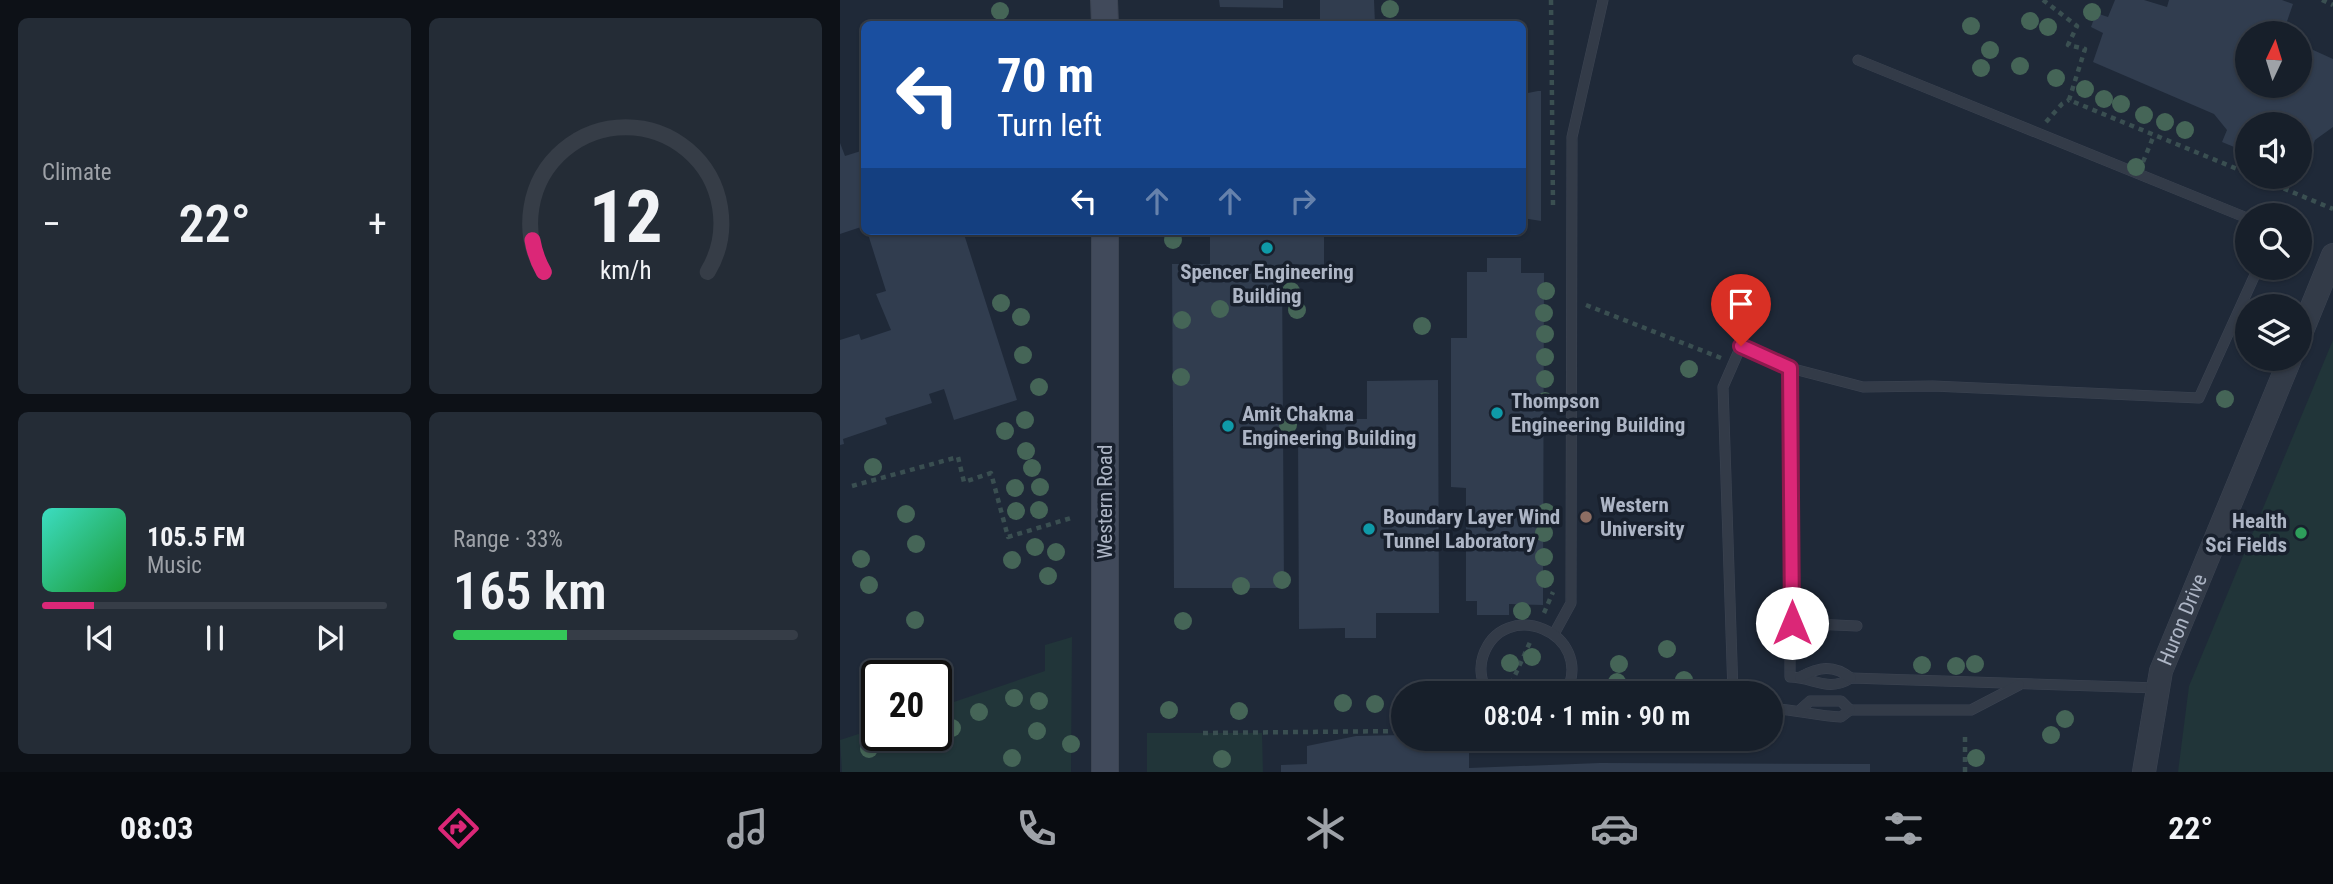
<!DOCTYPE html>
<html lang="en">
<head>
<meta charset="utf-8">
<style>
	body { margin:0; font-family:"Roboto Condensed",sans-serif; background:#242c36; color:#f1f3f6; height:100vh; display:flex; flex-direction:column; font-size:26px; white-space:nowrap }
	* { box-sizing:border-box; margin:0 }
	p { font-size:23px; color:#9ea2a8 }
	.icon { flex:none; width:38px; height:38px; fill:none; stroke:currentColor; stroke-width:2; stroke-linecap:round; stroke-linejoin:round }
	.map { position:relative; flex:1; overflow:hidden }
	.sheet { display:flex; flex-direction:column; gap:18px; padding:18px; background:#0d1117; width:840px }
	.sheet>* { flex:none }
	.hud { position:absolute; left:21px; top:21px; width:665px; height:214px; border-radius:10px; box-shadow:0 2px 5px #0004,0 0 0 2px #363d47; background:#1a4fa0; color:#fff; overflow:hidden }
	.needle { width:46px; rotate:4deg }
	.controls { position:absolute; left:1395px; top:21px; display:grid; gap:14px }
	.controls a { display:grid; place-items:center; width:77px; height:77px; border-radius:50%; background:#171f2a; box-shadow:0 2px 5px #0004,0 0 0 2px #363d47; font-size:35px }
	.speed { position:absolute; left:21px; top:660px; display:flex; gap:14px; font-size:35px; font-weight:700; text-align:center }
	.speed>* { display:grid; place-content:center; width:91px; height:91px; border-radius:50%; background:#171f2a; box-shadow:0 2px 5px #0004,0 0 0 2px #363d47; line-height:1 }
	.speed .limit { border:4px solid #111; border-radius:10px; background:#fff; color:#111 }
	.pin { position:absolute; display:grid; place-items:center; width:60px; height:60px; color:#fff; margin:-72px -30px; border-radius:50% 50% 50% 0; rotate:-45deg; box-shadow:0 0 7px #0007 }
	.pin .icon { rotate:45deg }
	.me { position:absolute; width:77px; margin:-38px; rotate:0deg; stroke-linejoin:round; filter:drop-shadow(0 0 5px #0008) }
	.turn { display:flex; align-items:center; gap:24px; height:147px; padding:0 21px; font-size:32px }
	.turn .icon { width:91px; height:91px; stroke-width:2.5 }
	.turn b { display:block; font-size:49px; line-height:60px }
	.lanes { display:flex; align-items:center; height:66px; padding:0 21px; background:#0003; justify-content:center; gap:35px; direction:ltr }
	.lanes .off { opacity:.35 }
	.big { font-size:52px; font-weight:600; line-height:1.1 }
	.sheet .widget { flex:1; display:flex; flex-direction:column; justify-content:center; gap:10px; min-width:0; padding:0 24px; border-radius:10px; background:#242c36 }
	.sheet .dial { align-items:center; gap:0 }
	.dial svg { height:182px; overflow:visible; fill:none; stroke:#363d47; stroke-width:7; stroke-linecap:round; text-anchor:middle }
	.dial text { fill:#f1f3f6; stroke:none }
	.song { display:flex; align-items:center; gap:21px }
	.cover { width:84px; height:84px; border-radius:10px; background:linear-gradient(135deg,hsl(170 70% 55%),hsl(130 70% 35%)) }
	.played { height:7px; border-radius:4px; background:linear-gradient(90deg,#db2777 15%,#363d47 15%) }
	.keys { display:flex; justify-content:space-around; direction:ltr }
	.heat { display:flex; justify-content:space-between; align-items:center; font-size:38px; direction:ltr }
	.charge { height:10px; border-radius:5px; background:linear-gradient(90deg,#34c759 33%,#363d47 0) }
	.sheet .tiles { flex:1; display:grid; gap:18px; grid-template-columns:repeat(2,1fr) }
	.trip { position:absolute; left:551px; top:681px; width:392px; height:70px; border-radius:35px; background:#171f2a; box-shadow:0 2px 5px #0004,0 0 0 2px #363d47; font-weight:600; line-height:70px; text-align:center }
	.tab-bar { display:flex; height:112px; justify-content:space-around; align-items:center; background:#090c11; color:#9ea2a8 }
	.tab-bar .icon { width:49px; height:49px }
	.tab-bar .active { color:#db2777 }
	.tab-bar b { font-size:32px; color:#f1f3f6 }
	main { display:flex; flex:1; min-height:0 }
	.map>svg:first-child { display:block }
	.green { fill:#213539 }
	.building { fill:#313d4f }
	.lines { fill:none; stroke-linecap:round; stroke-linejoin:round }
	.service-casing { stroke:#3c4452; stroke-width:11 }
	.tertiary-casing { stroke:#3c4452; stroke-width:24 }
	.secondary-casing { stroke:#3c4452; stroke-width:28 }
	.path { stroke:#3a4f51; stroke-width:4.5; stroke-dasharray:5 5; stroke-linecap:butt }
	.service { stroke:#333b48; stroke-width:10 }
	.tertiary { stroke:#333b48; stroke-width:23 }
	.secondary { stroke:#414a5b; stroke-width:26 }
	.tree { fill:#456557 }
	.route-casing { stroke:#8e194d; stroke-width:18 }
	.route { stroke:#db2777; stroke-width:12 }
	.culture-dot { fill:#0f9aa8; stroke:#18202d; stroke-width:2.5 }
	.education-dot { fill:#8d6e63; stroke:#18202d; stroke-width:2.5 }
	.leisure-dot { fill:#2e9e5b; stroke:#18202d; stroke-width:2.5 }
	.labels { text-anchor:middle; stroke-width:7; stroke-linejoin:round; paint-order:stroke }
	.poi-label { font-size:21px; font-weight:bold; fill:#adb5c5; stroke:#18202d; text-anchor:start }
	.street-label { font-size:21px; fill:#adb5c5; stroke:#18202d }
</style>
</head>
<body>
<main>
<section class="sheet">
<div class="tiles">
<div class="widget"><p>Climate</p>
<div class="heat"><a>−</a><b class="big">22°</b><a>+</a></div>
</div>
<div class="widget dial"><svg viewBox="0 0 100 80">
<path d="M14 69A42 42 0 1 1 86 69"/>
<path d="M14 69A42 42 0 0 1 9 55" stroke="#db2777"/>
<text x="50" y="56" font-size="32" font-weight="700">12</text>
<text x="50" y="72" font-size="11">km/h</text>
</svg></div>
<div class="widget">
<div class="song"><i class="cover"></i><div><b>105.5 FM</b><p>Music</p></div></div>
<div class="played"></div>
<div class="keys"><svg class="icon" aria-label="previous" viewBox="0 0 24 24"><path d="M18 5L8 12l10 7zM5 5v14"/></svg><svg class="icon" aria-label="pause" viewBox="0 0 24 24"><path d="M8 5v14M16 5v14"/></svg><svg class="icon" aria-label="next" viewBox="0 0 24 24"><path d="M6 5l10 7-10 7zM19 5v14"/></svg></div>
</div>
<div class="widget"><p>Range · 33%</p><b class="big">165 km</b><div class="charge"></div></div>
</div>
</section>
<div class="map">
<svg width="1493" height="772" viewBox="0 0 1493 772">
	<rect width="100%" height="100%" fill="#1f2938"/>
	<!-- green -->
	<g class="green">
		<path d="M1493 340V772H1338L1349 686Z"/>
		<path d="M232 637 231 772H2L0 740 37 728V735H96V708L205 671V645Z"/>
		<path d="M307 733H422L423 772H307Z"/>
	</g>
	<!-- building -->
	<g class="building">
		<path d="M379 0H443V8L380 7Z"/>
		<path d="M480 0H534L535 24H480Z"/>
		<path d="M1275 0H1304L1327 7 1329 0H1442L1453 4 1443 33H1407V86H1460V44L1493 59V127L1475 140 1467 161 1460 158V124H1407V135L1399 149 1382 142 1387 130 1374 114 1253 62 1263 33 1251 27 1256 13 1268 17Z"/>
		<path d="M698 91H701V221L682 218V94Z"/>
		<path d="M0 143 5 156 24 150V226L0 234Z"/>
		<path d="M27 231H123L177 400 114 420 104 389 89 394 92 403 45 418 47 424 3 439 4 444 0 445V340L19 334 21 340 51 330 36 294 46 291Z"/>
		<path d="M370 231H484V265L442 264 444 588H334L332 264H370Z"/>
		<path d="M647 258H681V273H704L703 605 669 604V615H637V601H626V488L611 487V338H627V272H647Z"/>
		<path d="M598 380 599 613H536V638H505V628L459 629 458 436H474V446H487L486 419H527V381Z"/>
		<path d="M564 735V738H592L629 751V768L760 763 1030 764V772H441V765L467 764V746L516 736Z"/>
	</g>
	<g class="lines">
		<defs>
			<g id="service">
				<path d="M1018 60 1407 218"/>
				<path d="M950 368V677C973 677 988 693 1011 678L1318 688"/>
				<path d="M952 623 1017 626"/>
				<path d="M714 634 731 603 732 137 763 0"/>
				<path d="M960 677C979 667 993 664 1011 678"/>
				<path d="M648 693C641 682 639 668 643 656 663 596 756 632 726 693"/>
				<path d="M893 693 883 387 901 346 950 368 1023 387 1093 386 1359 398 1418 268"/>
				<path d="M931 708C956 710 977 716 1001 717L1010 710H1131L1179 685"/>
				<path d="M960 710 970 701H1001L1010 710"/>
			</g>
			<g id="tertiary">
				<path d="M1460 336 1493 255"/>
				<path id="s1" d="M1304 772 1321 671 1450 359"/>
			</g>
			<g id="secondary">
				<path d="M264 0 265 24"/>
				<path d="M265 231V772"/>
			</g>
		</defs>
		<!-- service casing -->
		<use href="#service" class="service-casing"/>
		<!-- tertiary casing -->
		<use href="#tertiary" class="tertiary-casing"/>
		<!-- secondary casing -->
		<use href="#secondary" class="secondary-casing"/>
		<!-- path -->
		<g class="path">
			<path d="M711 0 713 206"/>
			<path d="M1203 0 1237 26 1228 45 1245 49 1229 100 1407 173"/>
			<path d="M1482 0 1493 5"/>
			<path d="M1206 122 1222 104 1229 100"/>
			<path d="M1303 162 1314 135"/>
			<path d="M1416 177 1493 209"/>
			<path d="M746 305 881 358"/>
			<path d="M12 486 118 457 124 482 151 473 168 537 231 518"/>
			<path d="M704 613 713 592"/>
			<path d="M667 693 691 640"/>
			<path d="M363 733 564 731"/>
			<path d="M1125 772V737"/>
		</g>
		<!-- service -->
		<use href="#service" class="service"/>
		<!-- tertiary -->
		<use href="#tertiary" class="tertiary"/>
		<!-- secondary -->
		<use href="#secondary" class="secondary"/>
	</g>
	<!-- trees -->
	<g class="tree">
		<circle cx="550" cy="9" r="9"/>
		<circle cx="160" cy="11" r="9"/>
		<circle cx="1252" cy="12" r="9"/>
		<circle cx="1190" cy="21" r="9"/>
		<circle cx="1131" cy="26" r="9"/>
		<circle cx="1208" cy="27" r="9"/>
		<circle cx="1150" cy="50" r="9"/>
		<circle cx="1180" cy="66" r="9"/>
		<circle cx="1141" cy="68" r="9"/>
		<circle cx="1216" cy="78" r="9"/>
		<circle cx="1245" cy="89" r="9"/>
		<circle cx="1264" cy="99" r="9"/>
		<circle cx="1281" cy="104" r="9"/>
		<circle cx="1304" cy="115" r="9"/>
		<circle cx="1325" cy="122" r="9"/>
		<circle cx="1345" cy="130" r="9"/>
		<circle cx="1296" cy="167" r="9"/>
		<circle cx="333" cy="240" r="9"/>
		<circle cx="451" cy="291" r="9"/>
		<circle cx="706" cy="291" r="9"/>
		<circle cx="161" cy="303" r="9"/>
		<circle cx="380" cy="309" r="9"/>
		<circle cx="457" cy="310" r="9"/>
		<circle cx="704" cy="313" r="9"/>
		<circle cx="181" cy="317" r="9"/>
		<circle cx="342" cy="320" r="9"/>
		<circle cx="582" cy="326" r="9"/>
		<circle cx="705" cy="334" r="9"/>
		<circle cx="183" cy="355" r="9"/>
		<circle cx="705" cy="357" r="9"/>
		<circle cx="849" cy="369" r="9"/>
		<circle cx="341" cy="377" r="9"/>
		<circle cx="705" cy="379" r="9"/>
		<circle cx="199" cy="387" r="9"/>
		<circle cx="1385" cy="399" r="9"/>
		<circle cx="705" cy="401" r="9"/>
		<circle cx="185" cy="420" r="9"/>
		<circle cx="448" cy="425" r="9"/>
		<circle cx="165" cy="431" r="9"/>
		<circle cx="186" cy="451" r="9"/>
		<circle cx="33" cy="467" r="9"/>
		<circle cx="192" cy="468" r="9"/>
		<circle cx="200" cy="487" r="9"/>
		<circle cx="175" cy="488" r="9"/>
		<circle cx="199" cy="510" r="9"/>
		<circle cx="176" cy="511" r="9"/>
		<circle cx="706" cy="512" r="9"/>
		<circle cx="66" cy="514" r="9"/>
		<circle cx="704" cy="533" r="9"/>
		<circle cx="76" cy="544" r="9"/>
		<circle cx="195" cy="547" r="9"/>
		<circle cx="216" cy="552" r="9"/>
		<circle cx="704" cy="557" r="9"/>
		<circle cx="21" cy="559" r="9"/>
		<circle cx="172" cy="560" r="9"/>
		<circle cx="208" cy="576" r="9"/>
		<circle cx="705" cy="579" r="9"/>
		<circle cx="442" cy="580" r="9"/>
		<circle cx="29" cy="585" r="9"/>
		<circle cx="401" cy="586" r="9"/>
		<circle cx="682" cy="611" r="9"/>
		<circle cx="75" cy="620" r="9"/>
		<circle cx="343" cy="621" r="9"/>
		<circle cx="827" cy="649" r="9"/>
		<circle cx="692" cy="657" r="9"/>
		<circle cx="670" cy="663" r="9"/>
		<circle cx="779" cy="664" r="9"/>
		<circle cx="1135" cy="664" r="9"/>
		<circle cx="1082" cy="665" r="9"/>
		<circle cx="1116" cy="666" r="9"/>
		<circle cx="844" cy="680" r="9"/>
		<circle cx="777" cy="682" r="9"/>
		<circle cx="174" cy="698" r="9"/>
		<circle cx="199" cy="701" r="9"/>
		<circle cx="503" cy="703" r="9"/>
		<circle cx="535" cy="704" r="9"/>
		<circle cx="329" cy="710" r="9"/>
		<circle cx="399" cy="711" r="9"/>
		<circle cx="139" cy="712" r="9"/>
		<circle cx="1225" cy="719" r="9"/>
		<circle cx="112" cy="728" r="9"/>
		<circle cx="197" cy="731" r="9"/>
		<circle cx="1211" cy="735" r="9"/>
		<circle cx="231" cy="744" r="9"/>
		<circle cx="29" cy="749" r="9"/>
		<circle cx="172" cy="758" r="9"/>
		<circle cx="1136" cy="758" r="9"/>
		<circle cx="382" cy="759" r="9"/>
	</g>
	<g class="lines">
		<defs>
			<path id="route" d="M901 346 950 368 952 623"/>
		</defs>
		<!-- route casing -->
		<use href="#route" class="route-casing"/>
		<!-- route -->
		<use href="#route" class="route"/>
	</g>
	<!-- markers -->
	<g class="culture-dot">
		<circle cx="427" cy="248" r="7"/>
		<circle cx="657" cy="413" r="7"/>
		<circle cx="388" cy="426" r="7"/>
		<circle cx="529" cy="529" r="7"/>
	</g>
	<circle class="education-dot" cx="746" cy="517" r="7"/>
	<circle class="leisure-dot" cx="1461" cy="533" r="7"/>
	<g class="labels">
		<!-- poi labels -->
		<g class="poi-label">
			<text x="427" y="279" text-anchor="middle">Spencer Engineering<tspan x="427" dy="24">Building</tspan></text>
			<text x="671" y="408">Thompson<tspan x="671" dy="24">Engineering Building</tspan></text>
			<text x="402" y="421">Amit Chakma<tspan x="402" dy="24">Engineering Building</tspan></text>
			<text x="760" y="512">Western<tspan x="760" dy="24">University</tspan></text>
			<text x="543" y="524">Boundary Layer Wind<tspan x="543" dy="24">Tunnel Laboratory</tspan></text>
			<text x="1447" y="528" text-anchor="end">Health<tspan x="1447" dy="24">Sci Fields</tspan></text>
		</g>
		<!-- street labels -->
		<g class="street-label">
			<text transform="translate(265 502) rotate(-90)" y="7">Western Road</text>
			<text dy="7" stroke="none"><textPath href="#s1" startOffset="158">Huron Drive</textPath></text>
		</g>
	</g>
</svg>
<div class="controls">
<a><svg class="needle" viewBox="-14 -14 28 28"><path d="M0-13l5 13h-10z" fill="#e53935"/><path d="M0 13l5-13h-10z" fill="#9ea2a8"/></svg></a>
<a><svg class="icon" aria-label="sound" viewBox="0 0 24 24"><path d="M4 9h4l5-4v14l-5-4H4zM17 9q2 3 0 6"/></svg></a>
<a><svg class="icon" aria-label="search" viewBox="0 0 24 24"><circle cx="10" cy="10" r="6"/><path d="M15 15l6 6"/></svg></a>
<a><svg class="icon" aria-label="layers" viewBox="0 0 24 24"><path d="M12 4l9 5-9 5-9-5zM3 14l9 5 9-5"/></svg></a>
</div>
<div class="speed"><div class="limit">20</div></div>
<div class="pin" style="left:901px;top:346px;background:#d93025"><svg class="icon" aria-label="arrive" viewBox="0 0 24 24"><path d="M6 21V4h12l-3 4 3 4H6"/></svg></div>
<svg class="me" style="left:952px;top:623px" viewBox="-20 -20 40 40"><circle r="19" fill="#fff"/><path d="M0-13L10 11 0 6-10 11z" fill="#db2777"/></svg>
<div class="trip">08:04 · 1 min · 90 m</div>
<div class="hud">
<div class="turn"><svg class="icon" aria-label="left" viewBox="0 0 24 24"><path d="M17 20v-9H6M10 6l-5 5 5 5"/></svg><div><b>70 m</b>Turn left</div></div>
<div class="lanes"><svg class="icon" aria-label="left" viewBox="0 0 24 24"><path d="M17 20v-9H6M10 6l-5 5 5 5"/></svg><svg class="icon off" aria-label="ahead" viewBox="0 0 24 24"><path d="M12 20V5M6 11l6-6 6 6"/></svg><svg class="icon off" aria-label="ahead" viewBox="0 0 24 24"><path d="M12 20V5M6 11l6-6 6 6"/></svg><svg class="icon off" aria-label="right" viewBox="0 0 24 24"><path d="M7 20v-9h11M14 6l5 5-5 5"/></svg></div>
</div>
</div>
</main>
<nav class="tab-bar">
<b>08:03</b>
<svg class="icon active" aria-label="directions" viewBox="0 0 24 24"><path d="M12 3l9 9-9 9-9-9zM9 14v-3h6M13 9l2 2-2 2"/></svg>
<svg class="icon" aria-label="music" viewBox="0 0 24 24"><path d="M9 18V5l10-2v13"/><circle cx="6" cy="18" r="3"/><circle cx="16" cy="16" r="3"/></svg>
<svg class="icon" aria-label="phone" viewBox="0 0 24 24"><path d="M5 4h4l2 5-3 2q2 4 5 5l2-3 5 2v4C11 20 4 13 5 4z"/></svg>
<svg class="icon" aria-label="climate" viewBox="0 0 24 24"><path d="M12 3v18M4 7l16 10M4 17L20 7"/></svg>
<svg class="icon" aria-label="car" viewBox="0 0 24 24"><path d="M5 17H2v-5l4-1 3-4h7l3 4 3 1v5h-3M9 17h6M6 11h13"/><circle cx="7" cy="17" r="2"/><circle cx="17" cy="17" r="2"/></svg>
<svg class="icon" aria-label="filters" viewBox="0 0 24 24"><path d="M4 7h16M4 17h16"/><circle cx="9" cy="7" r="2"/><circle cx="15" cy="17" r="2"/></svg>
<b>22°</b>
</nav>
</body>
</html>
